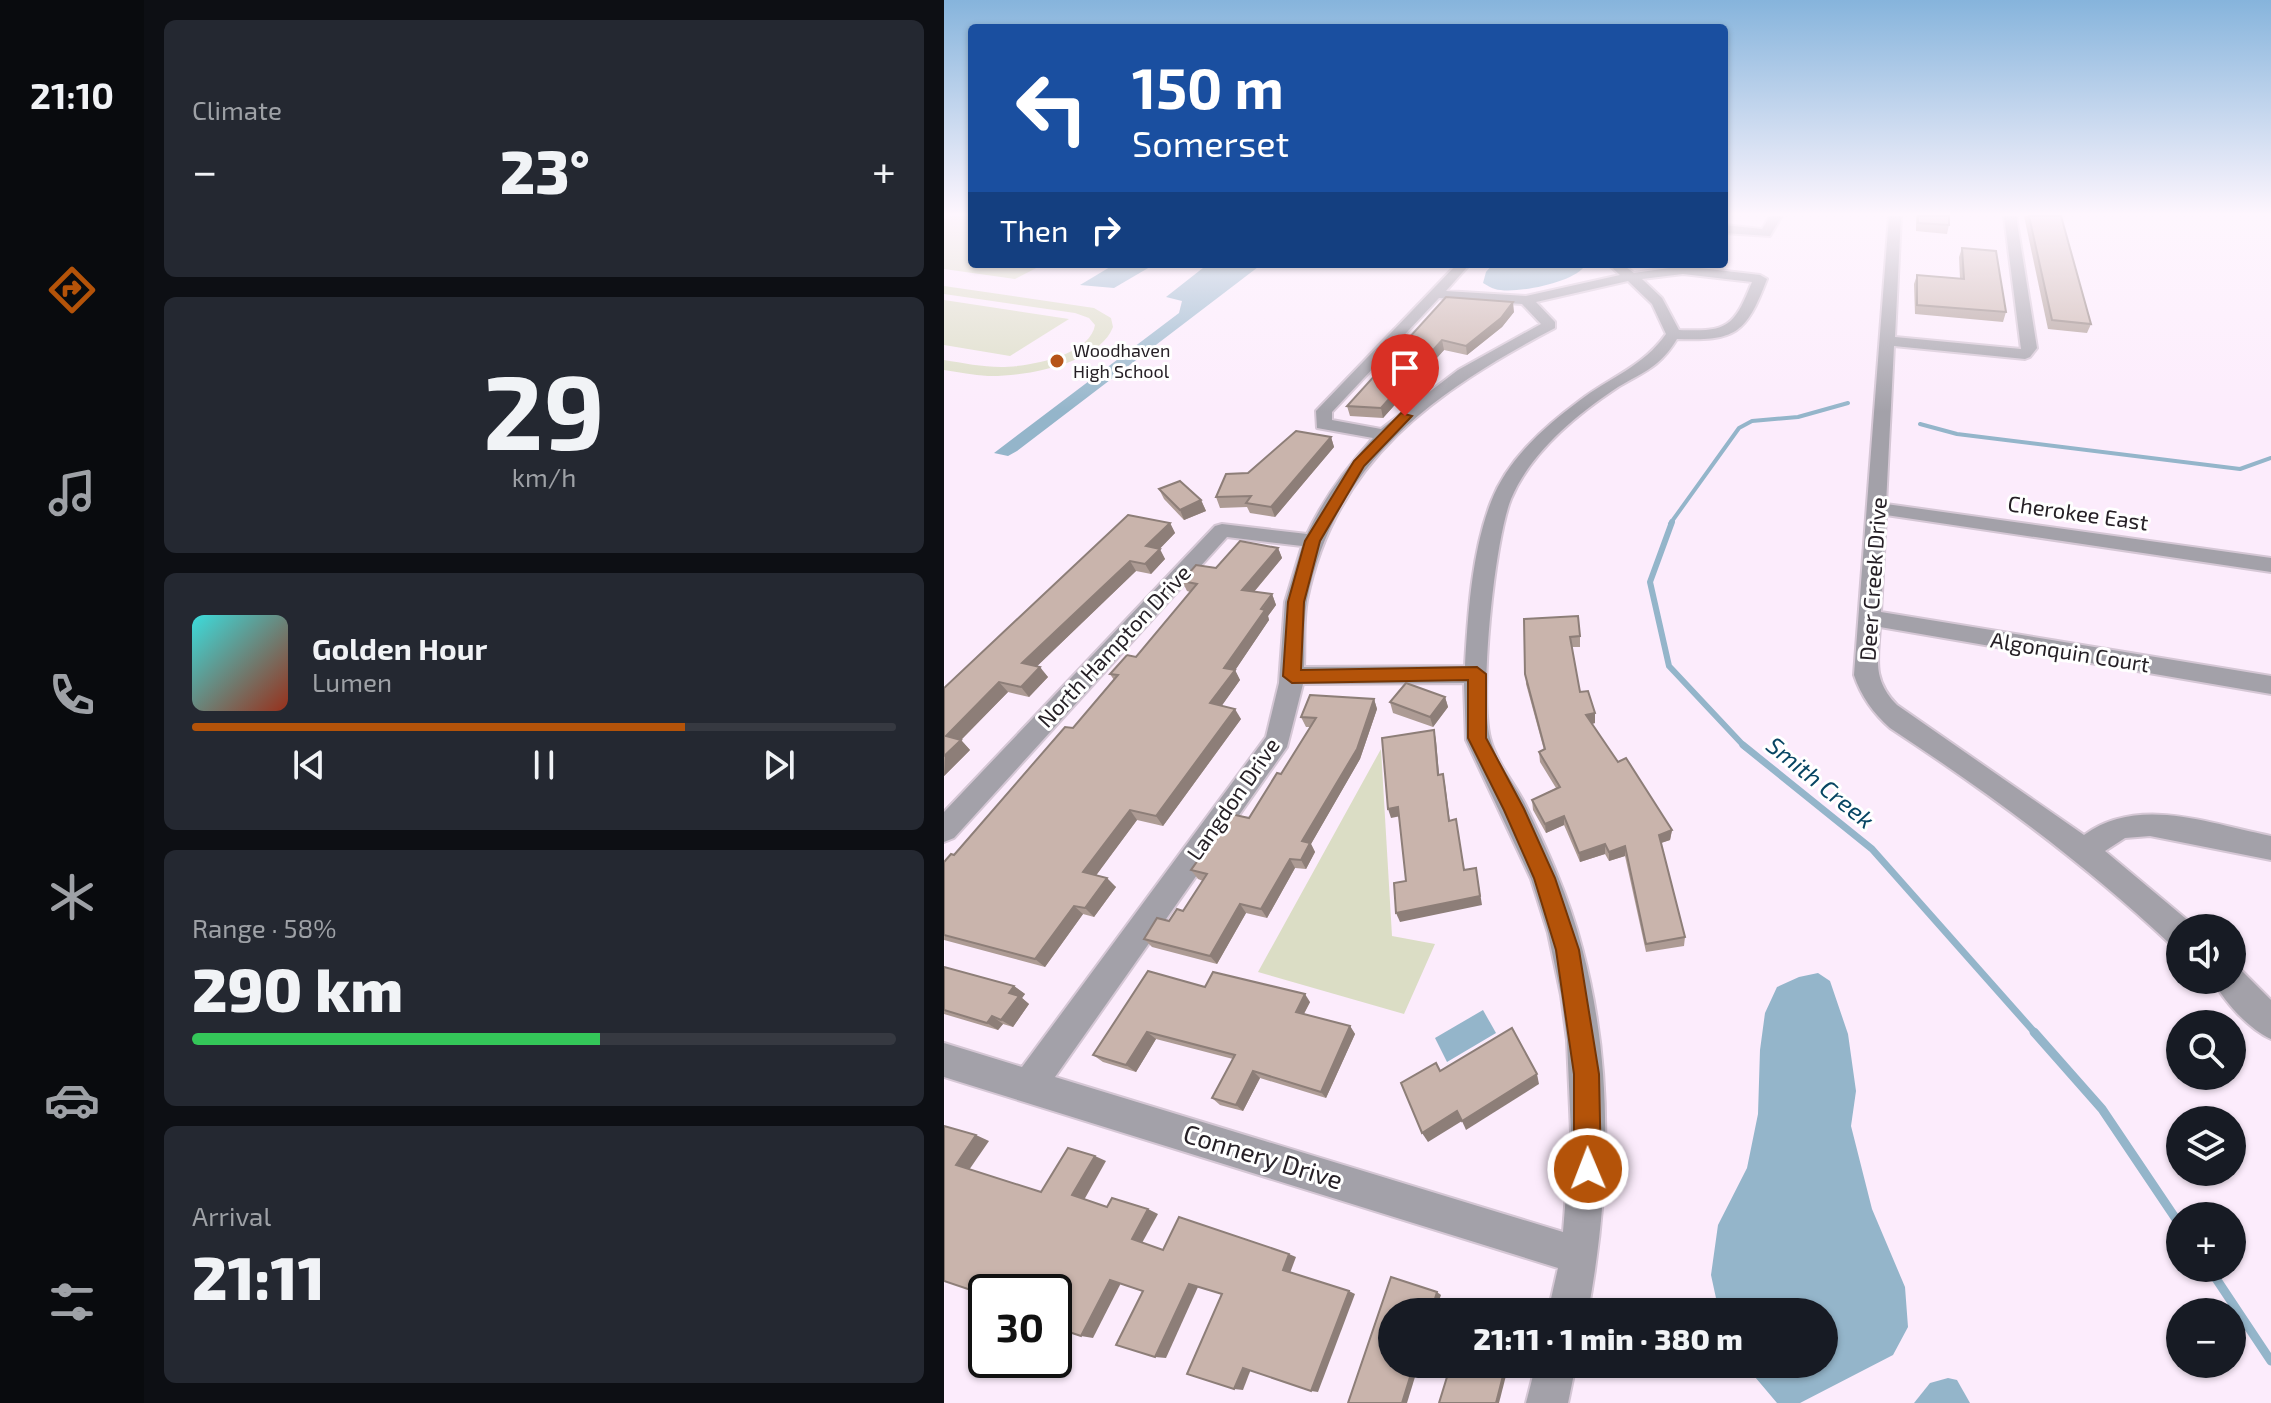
<!DOCTYPE html>
<html lang="en">
<head>
<meta charset="utf-8">
<style>
	body { margin:0; font-family:"Exo 2",sans-serif; background:#242831; color:#f1f3f6; height:100vh; display:flex; flex-direction:column; font-size:30px; white-space:nowrap }
	* { box-sizing:border-box; margin:0 }
	p { font-size:26px; color:#9ea1a6 }
	.icon { flex:none; width:44px; height:44px; fill:none; stroke:currentColor; stroke-width:2; stroke-linecap:round; stroke-linejoin:round }
	.map { position:relative; flex:1; overflow:hidden }
	.sheet { display:flex; flex-direction:column; gap:20px; padding:20px; background:#0d0f14; width:800px }
	.sheet>* { flex:none }
	.top-card { position:absolute; left:24px; top:24px; width:760px; height:244px; border-radius:8px; box-shadow:0 2px 6px #0004; background:#1a4fa0; color:#fff; overflow:hidden }
	.fabs { position:absolute; left:1222px; top:914px; display:grid; gap:16px }
	.fabs a { display:grid; place-items:center; width:80px; height:80px; border-radius:50%; background:#171b24; box-shadow:0 2px 6px #0004; font-size:40px }
	.speed { position:absolute; left:24px; top:1274px; display:flex; gap:16px; font-size:40px; font-weight:700; text-align:center }
	.speed>* { display:grid; place-content:center; width:104px; height:104px; border-radius:50%; background:#171b24; box-shadow:0 2px 6px #0004; line-height:1 }
	.speed .limit { border:4px solid #111; border-radius:12px; background:#fff; color:#111 }
	.pin { position:absolute; display:grid; place-items:center; width:68px; height:68px; color:#fff; margin:-82px -34px; border-radius:50% 50% 50% 0; rotate:-45deg; box-shadow:0 0 8px #0007 }
	.pin .icon { rotate:45deg }
	.me { position:absolute; width:88px; margin:-44px; rotate:359deg; stroke-linejoin:round; filter:drop-shadow(0 0 6px #0008) }
	.turn { display:flex; align-items:center; gap:28px; height:168px; padding:0 32px; font-size:36px }
	.turn .icon { width:104px; height:104px; stroke-width:2.5 }
	.turn b { display:block; font-size:56px; line-height:68px }
	.then { display:flex; align-items:center; height:76px; padding:0 32px; background:#0003; gap:16px; font-size:30px }
	.big { font-size:60px; font-weight:800; line-height:1.1 }
	.sheet .tile { flex:1; display:flex; flex-direction:column; justify-content:center; gap:12px; min-width:0; padding:0 28px; border-radius:12px; background:#242831 }
	.sheet .dial { align-items:center; gap:0 }
	.dial b { font-size:104px; line-height:1 }
	.song { display:flex; align-items:center; gap:24px }
	.cover { width:96px; height:96px; border-radius:12px; background:linear-gradient(135deg,hsl(180 70% 55%),hsl(10 70% 35%)) }
	.played { height:8px; border-radius:4px; background:linear-gradient(90deg,#b45309 70%,#363941 70%) }
	.keys { display:flex; justify-content:space-around; direction:ltr }
	.heat { display:flex; justify-content:space-between; align-items:center; font-size:44px; direction:ltr }
	.charge { height:12px; border-radius:6px; background:linear-gradient(90deg,#34c759 58%,#363941 0) }
	.trip { position:absolute; left:434px; top:1298px; width:460px; height:80px; border-radius:40px; background:#171b24; box-shadow:0 2px 6px #0004; font-weight:800; line-height:80px; text-align:center }
	main { display:flex; flex:1; min-height:0 }
	.dock { display:flex; flex-direction:column; width:144px; justify-content:space-around; align-items:center; background:#090b0e; color:#9ea1a6 }
	.dock .icon { width:56px; height:56px }
	.dock .on { color:#b45309 }
	.dock b { font-size:36px; color:#f1f3f6 }
	.map>svg:first-child { display:block }
	.green { fill:#dbddc5 }
	.water { fill:#94b5ca }
	.lines { fill:none; stroke-linecap:round; stroke-linejoin:round }
	.stream-far3 { stroke:#94b5ca; stroke-width:4 }
	.stream-far2 { stroke:#94b5ca; stroke-width:6 }
	.stream-far1 { stroke:#94b5ca; stroke-width:7 }
	.stream { stroke:#94b5ca; stroke-width:9 }
	.minor-casing { stroke:#d5c7d5; stroke-width:4 }
	.minor { fill:#a3a1a9; fill-rule:evenodd }
	.wall { fill:#ad9b94 }
	.shaded-wall { fill:#8d7e78 }
	.building { fill:#c9b4ac; stroke:#8d7e78; stroke-width:2 }
	.route { fill:#b45309; stroke:#753606; stroke-width:2 }
	.poi-dot { fill:#b65418; stroke:#fff; stroke-width:3 }
	.labels { text-anchor:middle; stroke-width:6; stroke-linejoin:round; paint-order:stroke }
	.far-poi-label { font-size:18px; fill:#262026; stroke:#fff; text-anchor:start }
	.street-label { font-size:22px; fill:#262026; stroke:#fff }
	.water-label { font-size:24px; font-style:italic; fill:#074563; stroke:#fff }
	.near-street-label { font-size:26px; fill:#262026; stroke:#fff }
</style>
</head>
<body>
<main>
<nav class="dock">
<b>21:10</b>
<svg class="icon on" aria-label="directions" viewBox="0 0 24 24"><path d="M12 3l9 9-9 9-9-9zM9 14v-3h6M13 9l2 2-2 2"/></svg>
<svg class="icon" aria-label="music" viewBox="0 0 24 24"><path d="M9 18V5l10-2v13"/><circle cx="6" cy="18" r="3"/><circle cx="16" cy="16" r="3"/></svg>
<svg class="icon" aria-label="phone" viewBox="0 0 24 24"><path d="M5 4h4l2 5-3 2q2 4 5 5l2-3 5 2v4C11 20 4 13 5 4z"/></svg>
<svg class="icon" aria-label="climate" viewBox="0 0 24 24"><path d="M12 3v18M4 7l16 10M4 17L20 7"/></svg>
<svg class="icon" aria-label="car" viewBox="0 0 24 24"><path d="M5 17H2v-5l4-1 3-4h7l3 4 3 1v5h-3M9 17h6M6 11h13"/><circle cx="7" cy="17" r="2"/><circle cx="17" cy="17" r="2"/></svg>
<svg class="icon" aria-label="filters" viewBox="0 0 24 24"><path d="M4 7h16M4 17h16"/><circle cx="9" cy="7" r="2"/><circle cx="15" cy="17" r="2"/></svg>
</nav>
<section class="sheet">
<div class="tile"><p>Climate</p>
<div class="heat"><a>−</a><b class="big">23°</b><a>+</a></div>
</div>
<div class="tile dial"><b>29</b><p>km/h</p></div>
<div class="tile">
<div class="song"><i class="cover"></i><div><b>Golden Hour</b><p>Lumen</p></div></div>
<div class="played"></div>
<div class="keys"><svg class="icon" aria-label="previous" viewBox="0 0 24 24"><path d="M18 5L8 12l10 7zM5 5v14"/></svg><svg class="icon" aria-label="pause" viewBox="0 0 24 24"><path d="M8 5v14M16 5v14"/></svg><svg class="icon" aria-label="next" viewBox="0 0 24 24"><path d="M6 5l10 7-10 7zM19 5v14"/></svg></div>
</div>
<div class="tile"><p>Range · 58%</p><b class="big">290 km</b><div class="charge"></div></div>
<div class="tile"><p>Arrival</p><b class="big">21:11</b></div>
</section>
<div class="map">
<svg width="1327" height="1403" viewBox="0 0 1327 1403">
	<rect width="100%" height="100%" fill="#fcecfc"/>
	<!-- green -->
	<g class="green">
		<path d="M7 216H28V264H100L71 279 0 269V219Z"/>
		<path d="M0 286 150 308 167 318 169 327C155 364 79 377 44 376 29 375 15 372 0 370V360C19 363 38 367 57 367 83 367 146 356 151 325L145 318 131 313 0 294Z"/>
		<path d="M0 301V300L125 319 66 356 0 345Z"/>
		<path d="M437 749 448 936 491 944 460 1014 314 972Z"/>
	</g>
	<!-- water -->
	<g class="water">
		<path d="M171 264H211L170 288 136 285Z"/>
		<path d="M264 264H318L73 451 64 456 50 453 235 313 238 301 222 297Z"/>
		<path d="M549 264H640L641 265C633 282 570 295 551 289 547 288 543 285 539 283L542 272Z"/>
		<path d="M874 973 886 981 904 1034 912 1091 907 1126 928 1209 961 1287 964 1327 949 1355 856 1403H833L800 1364H880V1312H775L767 1275 774 1225 803 1168 814 1114 816 1050 821 1013 833 987 855 977Z"/>
		<path d="M539 1010 552 1033 503 1062 491 1038Z"/>
		<path d="M1004 1378 1013 1380 1026 1403H970L986 1383Z"/>
	</g>
	<g class="lines">
		<!-- stream-far3 -->
		<g class="stream-far3">
			<path d="M976 424 1013 434 1296 469 1327 458"/>
			<path d="M726 524 795 428 808 421 854 417 904 403"/>
		</g>
		<!-- stream-far2 -->
		<path class="stream-far2" d="M728 522 706 582 725 666 801 747"/>
		<!-- stream-far1 -->
		<path class="stream-far1" d="M799 745 928 849 1092 1034"/>
		<!-- stream -->
		<g class="stream">
			<path d="M1090 1032 1158 1109 1236 1225"/>
			<path d="M1265 1268 1327 1361"/>
		</g>
		<defs>
			<g id="minor">
				<path d="M826 216H838L826 236 780 233V225L818 229Z"/>
				<path d="M945 216H957L951 337 1077 349 1060 216H1072L1093 348 1086 357 1081 359 950 346 942 504 1327 558V572L942 515 937 612 1327 676V694L936 627C934 660 928 679 953 705L1140 835C1195 795 1266 824 1327 836V860L1206 836 1181 838 1161 851 1247 923 1249 928H1236V947L1225 943C1139 862 1045 793 946 728 929 713 917 696 910 675Z"/>
				<path d="M513 264H526L502 291 582 296 676 275 664 264H678L690 273 739 266 816 275 823 279C802 334 792 341 733 339 716 367 701 371 674 387 633 414 586 453 567 499 550 542 535 695 546 738 552 761 569 782 580 802 603 849 625 897 638 948 670 1067 666 1193 644 1312H604L614 1268 0 1077V1043L78 1067 322 737 335 683 341 602 358 546 283 537 10 838 0 842V812L271 526 278 524 363 534C380 498 402 468 429 438L373 428 372 411ZM739 274 808 282C790 327 784 332 735 330L718 298 698 279ZM684 281 708 304 722 334C699 367 666 377 635 401 600 427 563 460 547 502 528 551 524 613 521 666L360 667C361 645 359 622 363 600 391 460 492 391 611 328V322L592 302ZM495 298 578 304 597 324 514 370 437 429 388 420V412ZM520 683 522 740 587 879 604 933 617 995 623 1040 627 1132 619 1232 111 1077 343 747 359 684Z"/>
				<path d="M1288 966 1296 969 1327 1000V1039C1306 1030 1279 1001 1269 980H1288Z"/>
				<path d="M592 1364H632L624 1403H582Z"/>
			</g>
		</defs>
		<!-- minor casing -->
		<use href="#minor" class="minor-casing"/>
		<!-- minor -->
		<use href="#minor" class="minor"/>
	</g>
	<!-- wall -->
	<g class="wall">
		<path d="M972 216H1005V225L1003 234 972 231Z"/>
		<path d="M1080 216H1117L1147 324 1143 333 1104 329Z"/>
		<path d="M1018 248 1062 312 1059 322 971 314 970 284 973 275 1016 279 1015 257Z"/>
		<path d="M502 297 570 312 558 327 523 355 500 350 439 418 406 416 403 406Z"/>
		<path d="M387 437 390 447 331 517 306 513 303 507 276 508 272 497 304 473Z"/>
		<path d="M215 489 257 500 262 511 240 520 220 499Z"/>
		<path d="M226 523 231 533 215 549 221 559 207 574 192 571 93 666 104 677 85 697 64 692 17 740 26 750 0 776V688Z"/>
		<path d="M334 548 338 558 310 592 328 594 332 605 324 616 325 620 291 670 296 680 277 706 297 719 219 826 193 820 152 875 172 887 150 917 139 914 101 967 0 940V862L10 855 129 728 170 680 166 674 192 657 246 592 243 591 238 581Z"/>
		<path d="M580 619 636 636V647H628L636 692 651 723 648 724 674 762 728 830 726 840 717 843 741 937 740 946 702 952 681 856 665 861 661 854 636 862 620 825 602 833 589 810 588 800 612 788 596 762 595 752 600 750 582 684Z"/>
		<path d="M501 697 504 707 489 727 449 713 446 702Z"/>
		<path d="M430 699 433 709 416 759 367 844 371 852 362 869 351 868 323 918 302 913 273 964 208 947 200 939 239 911 259 881 254 879 247 870 305 818 337 774 366 727H362L357 717Z"/>
		<path d="M0 967 70 986 81 994 78 998 85 1004 69 1027 59 1024 54 1030 0 1014Z"/>
		<path d="M261 987 366 1002 360 1014 406 1026 411 1034 382 1098 316 1078 299 1111 276 1105 268 1098 289 1059 212 1039 192 1072 159 1062 149 1055Z"/>
	</g>
	<!-- shaded-wall -->
	<g class="shaded-wall">
		<path d="M569 302 570 312 558 327 523 355 522 346Z"/>
		<path d="M498 340 500 350 439 418 437 408Z"/>
		<path d="M387 437 390 447 331 517 327 507Z"/>
		<path d="M257 500 262 511 240 520 236 510Z"/>
		<path d="M226 523 231 533 208 557 202 546Z"/>
		<path d="M334 548 338 558 303 600 298 590Z"/>
		<path d="M216 549 221 559 207 574 201 564Z"/>
		<path d="M186 561 192 571 86 673 78 663Z"/>
		<path d="M328 594 332 605 324 616 325 620 288 675 291 670 296 680 272 714 266 703 280 668Z"/>
		<path d="M96 667 104 677 85 697 77 687Z"/>
		<path d="M55 682 64 692 17 740 26 750 0 776 2 736Z"/>
		<path d="M501 697 504 707 489 727 486 717Z"/>
		<path d="M430 699 433 709 416 759 367 844 371 852 362 869 357 860 358 841Z"/>
		<path d="M291 709 297 719 219 826 212 816Z"/>
		<path d="M651 713V723L642 725V715Z"/>
		<path d="M490 730 492 740 496 784 494 775Z"/>
		<path d="M499 774 501 784 507 830 505 821Z"/>
		<path d="M454 807 457 816 447 818 444 809Z"/>
		<path d="M186 810 193 820 148 881 139 872Z"/>
		<path d="M620 816V825L602 833 601 824Z"/>
		<path d="M728 830 726 840 714 844 715 835Z"/>
		<path d="M661 844V854L636 862 635 853Z"/>
		<path d="M681 846V856L665 861V852Z"/>
		<path d="M346 859 351 868 323 918 317 909Z"/>
		<path d="M532 868 538 905 456 922 452 913Z"/>
		<path d="M163 878 172 887 150 917 141 908Z"/>
		<path d="M296 904 302 913 273 964 266 956Z"/>
		<path d="M130 906 139 914 101 967 91 959Z"/>
		<path d="M70 986 81 994 78 998 85 1004 69 1027 57 1020 65 993Z"/>
		<path d="M361 994 366 1002 357 1019 352 1012Z"/>
		<path d="M48 1016 59 1024 54 1030 43 1023Z"/>
		<path d="M406 1026 411 1034 382 1098 377 1092Z"/>
		<path d="M203 1032 212 1039 192 1072 182 1065Z"/>
		<path d="M309 1071 316 1078 299 1111 292 1105Z"/>
		<path d="M593 1074 595 1084 522 1130 518 1121Z"/>
		<path d="M513 1111 518 1121 484 1142 478 1133Z"/>
		<path d="M32 1135 45 1141 25 1170 12 1165Z"/>
		<path d="M151 1156 162 1161 140 1200 128 1195Z"/>
		<path d="M204 1209 214 1214 198 1243 188 1239Z"/>
		<path d="M345 1254 352 1257 346 1273 339 1270Z"/>
		<path d="M166 1280 177 1283 149 1338 137 1336Z"/>
		<path d="M245 1284 254 1287 222 1358 211 1357Z"/>
		<path d="M405 1291 411 1294 374 1392 367 1391Z"/>
		<path d="M493 1292 497 1295 491 1312H487Z"/>
		<path d="M470 1364H475L463 1403H458Z"/>
		<path d="M562 1364H565L555 1403H552Z"/>
		<path d="M299 1368 307 1369 299 1390 290 1389Z"/>
	</g>
	<!-- building -->
	<g class="building">
		<path d="M974 216H1005V225L974 223Z"/>
		<path d="M1085 216H1117L1147 324 1108 320Z"/>
		<path d="M1018 248 1052 251 1062 312 973 305V275L1020 279Z"/>
		<path d="M502 297 569 302 557 318 522 346 498 340 437 408 403 406Z"/>
		<path d="M352 431 387 437 327 507 302 503 307 496 272 497 282 474 304 473Z"/>
		<path d="M236 481 257 500 236 510 215 489Z"/>
		<path d="M184 515 226 523 202 546 216 549 201 564 186 561 78 663 96 667 77 687 55 682 2 736 17 740 0 756V688Z"/>
		<path d="M296 541 334 548 298 590 328 594 317 609 321 610 280 668 291 670 266 703 291 709 212 816 186 810 139 872 163 878 141 908 130 906 91 959 0 935V862L7 854 10 855 121 727 129 728 174 675 166 674 183 655 192 657 253 584 238 581 252 565 272 568Z"/>
		<path d="M634 616 636 636 626 637 636 692 644 691 651 713 642 715 674 762 682 758 728 830 715 835 741 937 702 944 681 846 665 852 661 844 635 853 620 816 601 824 588 800 616 787 595 752 601 749 581 674 580 619Z"/>
		<path d="M462 683 501 697 486 717 446 702Z"/>
		<path d="M366 695 430 699 413 749 358 841 366 843 357 860 346 859 317 909 296 904 266 956 200 939 213 918 225 921 233 909 239 911 263 874 247 870 287 814 305 818 333 773 337 774 372 718 357 717Z"/>
		<path d="M490 730 494 775 499 774 505 821 512 819 520 870 532 868 536 896 452 913 450 883 462 881 454 807 444 809 438 738Z"/>
		<path d="M0 967 70 986 65 993 75 996 57 1020 48 1016 43 1023 0 1010Z"/>
		<path d="M204 971 261 987 269 972 361 994 352 1012 406 1026 377 1092 309 1071 292 1105 268 1098 291 1055 203 1032 182 1065 149 1055Z"/>
		<path d="M568 1028 593 1074 518 1121 513 1111 478 1133 457 1083 492 1063 496 1071Z"/>
		<path d="M0 1126 32 1135 12 1165 97 1192 124 1148 151 1156 128 1195 163 1207 168 1198 204 1209 188 1239 219 1250 235 1217 345 1254 339 1270 405 1291 367 1391 299 1368 290 1389 243 1374 278 1294 245 1284 211 1357 172 1345 199 1291 166 1280 137 1336 110 1327V1292H42V1305L31 1301 36 1293 0 1281Z"/>
		<path d="M447 1277 493 1292 487 1312H448V1364H470L458 1403H404Z"/>
		<path d="M527 1300 562 1312H523Z"/>
		<path d="M507 1364H562L552 1403H495Z"/>
	</g>
	<!-- sky -->
	<linearGradient id="sky" x2="0" y2="1"><stop stop-color="#86b4dc"/><stop offset="0.52" stop-color="#fef6fe"/><stop offset="1" stop-color="#fef6fe" stop-opacity="0"/></linearGradient>
	<rect width="1327" height="412" fill="url(#sky)"/>
	<!-- route -->
	<path class="route" d="M457 413 468 416 420 466 376 541 360 602 357 670 533 667 542 674V738L580 809 611 878 635 950 655 1074 657 1169 653 1178 644 1182 634 1178 630 1169V1074L612 950 590 878 560 810 524 738V680L348 683 339 676 344 602 361 541 410 461Z"/>
	<!-- markers -->
	<circle class="poi-dot" cx="113" cy="361" r="8"/>
	<g class="labels">
		<!-- far-poi labels -->
		<g class="far-poi-label">
			<text x="129" y="357">Woodhaven<tspan x="129" dy="21">High School</tspan></text>
		</g>
		<!-- street labels -->
		<g class="street-label">
			<text transform="translate(1134 513) rotate(8)" y="8">Cherokee East</text>
			<text transform="translate(929 579) rotate(-86)" y="8">Deer Creek Drive</text>
			<text transform="translate(170 646) rotate(-47)" y="8">North Hampton Drive</text>
			<text transform="translate(1126 652) rotate(9)" y="8">Algonquin Court</text>
			<text transform="translate(289 799) rotate(-55)" y="8">Langdon Drive</text>
		</g>
		<!-- water labels -->
		<g class="water-label">
			<text transform="translate(876 783) rotate(39)" y="8">Smith Creek</text>
		</g>
		<!-- near-street labels -->
		<g class="near-street-label">
			<text transform="translate(319 1157) rotate(17)" y="9">Connery Drive</text>
		</g>
	</g>
</svg>
<div class="fabs">
<a><svg class="icon" aria-label="sound" viewBox="0 0 24 24"><path d="M4 9h4l5-4v14l-5-4H4zM17 9q2 3 0 6"/></svg></a>
<a><svg class="icon" aria-label="search" viewBox="0 0 24 24"><circle cx="10" cy="10" r="6"/><path d="M15 15l6 6"/></svg></a>
<a><svg class="icon" aria-label="layers" viewBox="0 0 24 24"><path d="M12 4l9 5-9 5-9-5zM3 14l9 5 9-5"/></svg></a>
<a>+</a>
<a>−</a>
</div>
<div class="speed"><div class="limit">30</div></div>
<div class="pin" style="left:461px;top:416px;background:#d93025"><svg class="icon" aria-label="arrive" viewBox="0 0 24 24"><path d="M6 21V4h12l-3 4 3 4H6"/></svg></div>
<svg class="me" style="left:644px;top:1169px" viewBox="-20 -20 40 40"><circle r="17" fill="#b45309" stroke="#fff" stroke-width="3"/><path d="M0-11L8 9 0 5-8 9z" fill="#fff"/></svg>
<div class="trip">21:11 · 1 min · 380 m</div>
<div class="top-card">
<div class="turn"><svg class="icon" aria-label="left" viewBox="0 0 24 24"><path d="M17 20v-9H6M10 6l-5 5 5 5"/></svg><div><b>150 m</b>Somerset</div></div>
<div class="then">Then<svg class="icon" aria-label="right" viewBox="0 0 24 24"><path d="M7 20v-9h11M14 6l5 5-5 5"/></svg></div>
</div>
</div>
</main>
</body>
</html>
